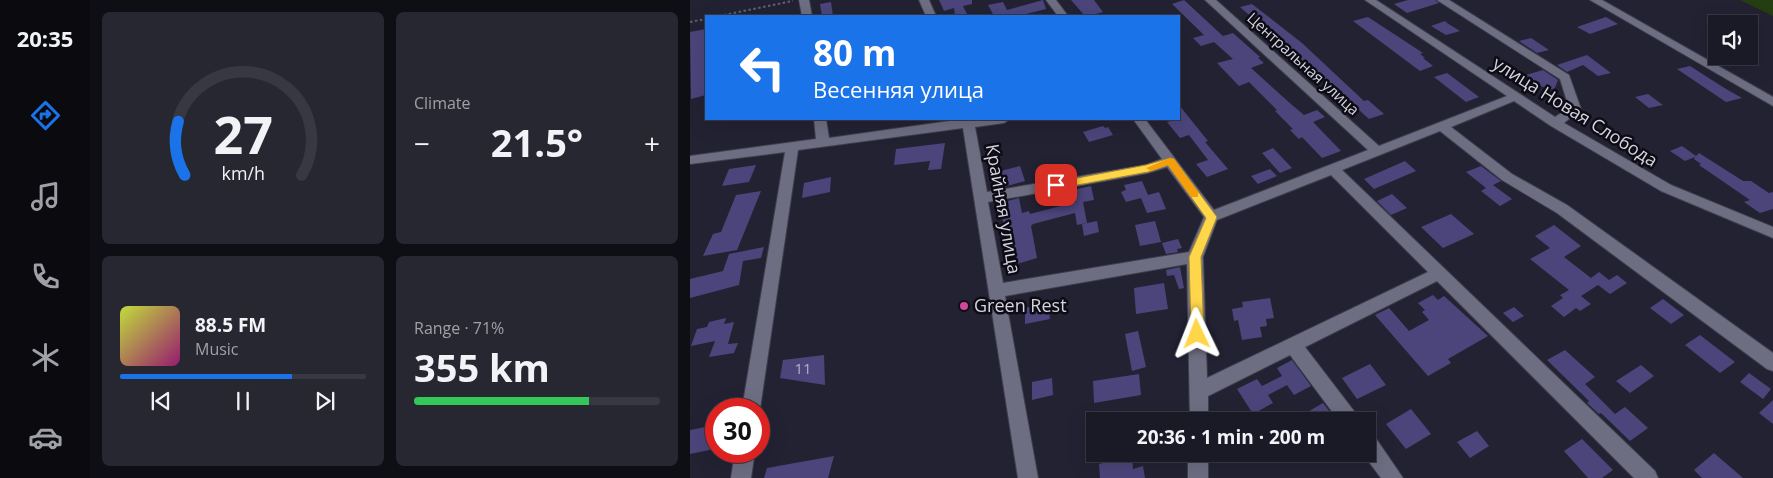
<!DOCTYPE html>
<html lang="en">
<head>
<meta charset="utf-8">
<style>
	body { margin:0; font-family:"Open Sans",sans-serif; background:#272732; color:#f1f3f6; height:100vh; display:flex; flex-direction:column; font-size:19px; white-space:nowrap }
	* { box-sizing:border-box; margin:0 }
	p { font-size:16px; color:#9fa1a7 }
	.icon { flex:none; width:28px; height:28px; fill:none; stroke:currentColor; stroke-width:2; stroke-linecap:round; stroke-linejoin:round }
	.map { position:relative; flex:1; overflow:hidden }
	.details { display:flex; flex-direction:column; gap:12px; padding:12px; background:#0e0e15; width:600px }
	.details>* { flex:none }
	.guide { position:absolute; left:15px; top:15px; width:475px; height:105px; border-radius:0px; box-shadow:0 5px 20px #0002,0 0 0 1px #383843; background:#1a73e8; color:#fff; overflow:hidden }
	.controls { position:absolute; left:1018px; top:15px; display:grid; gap:10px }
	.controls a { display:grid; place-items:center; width:50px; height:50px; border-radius:0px; background:#1a1a26; box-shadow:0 5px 20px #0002,0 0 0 1px #383843; font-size:25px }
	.speed { position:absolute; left:15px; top:398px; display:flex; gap:10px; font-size:25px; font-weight:700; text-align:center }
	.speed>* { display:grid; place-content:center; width:65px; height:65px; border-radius:50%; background:#1a1a26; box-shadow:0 5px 20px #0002,0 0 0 1px #383843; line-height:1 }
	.speed .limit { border:8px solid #d22; background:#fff; color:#111 }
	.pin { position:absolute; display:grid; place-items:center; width:42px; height:42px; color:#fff; margin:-21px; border-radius:10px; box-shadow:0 2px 8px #0006 }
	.me { position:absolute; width:55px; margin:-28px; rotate:358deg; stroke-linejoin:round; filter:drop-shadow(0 0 4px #0008) }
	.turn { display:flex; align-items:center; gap:18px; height:105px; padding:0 25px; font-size:22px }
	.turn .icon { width:65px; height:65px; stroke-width:2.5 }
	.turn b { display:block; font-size:35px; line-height:42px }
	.big { font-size:38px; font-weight:700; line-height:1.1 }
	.details .card { flex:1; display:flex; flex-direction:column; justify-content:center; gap:8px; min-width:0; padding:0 18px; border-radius:8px; background:#272732 }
	.details .dial { align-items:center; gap:0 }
	.dial svg { height:130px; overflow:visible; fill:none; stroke:#383843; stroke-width:7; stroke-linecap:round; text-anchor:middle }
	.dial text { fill:#f1f3f6; stroke:none }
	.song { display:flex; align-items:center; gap:15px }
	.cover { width:60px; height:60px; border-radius:8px; background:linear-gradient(135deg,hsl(70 70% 55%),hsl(320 70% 35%)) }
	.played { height:5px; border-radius:2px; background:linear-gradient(90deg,#1a73e8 70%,#383843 70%) }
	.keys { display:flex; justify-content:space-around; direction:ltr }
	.heat { display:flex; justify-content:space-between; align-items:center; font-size:28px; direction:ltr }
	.charge { height:8px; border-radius:4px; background:linear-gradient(90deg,#34c759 71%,#383843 0) }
	.details .tiles { flex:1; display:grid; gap:12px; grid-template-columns:repeat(2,1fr) }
	.trip { position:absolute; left:396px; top:412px; width:290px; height:50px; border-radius:0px; background:#1a1a26; box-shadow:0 5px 20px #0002,0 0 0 1px #383843; font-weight:700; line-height:50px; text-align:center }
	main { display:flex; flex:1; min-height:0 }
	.tabs { display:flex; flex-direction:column; width:90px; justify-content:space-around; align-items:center; background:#0a0a0f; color:#9fa1a7 }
	.tabs .icon { width:35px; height:35px }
	.tabs .on { color:#1a73e8 }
	.tabs b { font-size:22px; color:#f1f3f6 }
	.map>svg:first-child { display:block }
	.green { fill:#253e11 }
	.building { fill:#4b457b }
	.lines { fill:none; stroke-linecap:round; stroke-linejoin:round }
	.minor-casing { stroke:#403f4d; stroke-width:2 }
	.path { stroke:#626170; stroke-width:2; stroke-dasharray:2.5 2.5; stroke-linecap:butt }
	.minor { fill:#6e6e83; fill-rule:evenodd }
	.route { fill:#ffd54a; stroke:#a68a30 }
	.slow { fill:#f59e0b }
	.hotel-dot { fill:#d1479c; stroke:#0d0c14; stroke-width:2 }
	.labels { text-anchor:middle; stroke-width:5; stroke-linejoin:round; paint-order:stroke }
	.far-street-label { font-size:15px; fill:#d4d3df; stroke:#0d0c14 }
	.number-label { font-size:15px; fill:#b2b0c6 }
	.street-label { font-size:18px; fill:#d4d3df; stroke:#0d0c14 }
	.poi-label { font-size:18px; fill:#d4d3df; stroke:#0d0c14; text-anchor:start }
</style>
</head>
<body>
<main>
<nav class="tabs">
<b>20:35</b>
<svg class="icon on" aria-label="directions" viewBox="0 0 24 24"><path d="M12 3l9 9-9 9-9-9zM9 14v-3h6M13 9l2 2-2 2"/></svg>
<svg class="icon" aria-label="music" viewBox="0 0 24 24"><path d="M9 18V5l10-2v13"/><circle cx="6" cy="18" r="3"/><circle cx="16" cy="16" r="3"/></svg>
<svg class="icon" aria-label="phone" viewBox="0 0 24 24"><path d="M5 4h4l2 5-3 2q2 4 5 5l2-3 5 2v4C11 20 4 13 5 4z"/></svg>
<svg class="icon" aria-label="climate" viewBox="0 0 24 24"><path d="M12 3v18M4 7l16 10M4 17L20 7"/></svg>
<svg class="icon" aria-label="car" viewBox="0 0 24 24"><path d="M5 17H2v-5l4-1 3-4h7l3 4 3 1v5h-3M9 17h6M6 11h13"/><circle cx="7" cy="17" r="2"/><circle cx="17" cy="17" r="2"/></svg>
</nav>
<section class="details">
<div class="tiles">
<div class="card dial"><svg viewBox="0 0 100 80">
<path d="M14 69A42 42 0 1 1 86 69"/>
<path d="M14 69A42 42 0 0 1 10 36" stroke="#1a73e8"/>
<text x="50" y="56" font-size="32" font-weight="700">27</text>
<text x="50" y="72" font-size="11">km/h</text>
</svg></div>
<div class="card"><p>Climate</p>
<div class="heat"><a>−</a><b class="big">21.5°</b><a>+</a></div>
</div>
<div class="card">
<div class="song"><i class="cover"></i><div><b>88.5 FM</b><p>Music</p></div></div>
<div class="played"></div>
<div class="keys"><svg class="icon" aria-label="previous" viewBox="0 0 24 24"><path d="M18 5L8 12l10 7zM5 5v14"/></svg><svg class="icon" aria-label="pause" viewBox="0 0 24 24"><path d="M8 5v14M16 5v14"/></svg><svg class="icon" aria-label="next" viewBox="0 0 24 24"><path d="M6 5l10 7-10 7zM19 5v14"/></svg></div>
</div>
<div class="card"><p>Range · 71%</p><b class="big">355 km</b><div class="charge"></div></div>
</div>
</section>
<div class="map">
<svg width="1083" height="478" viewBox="0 0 1083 478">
	<rect width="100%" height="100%" fill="#232233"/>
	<!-- green -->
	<path class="green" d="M1050 0H1083V16Z"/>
	<!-- building -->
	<g class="building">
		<path d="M249 0H282V4L273 6 278 16H265L264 8 254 11Z"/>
		<path d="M353 0 356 9 328 16H304L298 5 313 2 317 10Z"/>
		<path d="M381 0H404L413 12 406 14 408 16H395Z"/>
		<path d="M494 0 533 36 543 33 570 57 568 58 574 63 561 68 602 105 614 115 627 110 635 117 623 122 651 151 632 158 612 137 609 139 600 130 603 129 585 111 587 110 559 82 549 86 527 63 543 59 524 42 511 46 503 38 514 35 482 4Z"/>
		<path d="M718 0H745L749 3 717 13 704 4Z"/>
		<path d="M141 2 143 16H132L130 4Z"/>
		<path d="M562 4 612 43 674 101 678 100 694 114 679 119 638 82 584 41 565 21H566L550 7Z"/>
		<path d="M678 17 733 53 730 54 735 58H733L743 66 730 71 663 21Z"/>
		<path d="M916 17 928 24 900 34 887 27Z"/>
		<path d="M755 21 757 23 770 31 756 35 741 26Z"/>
		<path d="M16 29V95L1 99 0 32Z"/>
		<path d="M841 38 859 50 847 53 829 41Z"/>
		<path d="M897 55 921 73 908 76 893 65 877 72 867 65Z"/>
		<path d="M1000 66 1036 89 1052 98 1036 102 987 69Z"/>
		<path d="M853 70 868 80 864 90 850 86 840 90 822 79Z"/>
		<path d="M757 73 789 97 776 102 744 77Z"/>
		<path d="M958 94 973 105 959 108 945 97Z"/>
		<path d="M489 105 518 141 515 142 538 169 517 177 506 164 518 160 499 135 490 138 477 122 489 119Z"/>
		<path d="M413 126 415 128 418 127 423 135 399 142 393 132Z"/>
		<path d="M255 143 251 169 238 170 240 161 204 165 206 149Z"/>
		<path d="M992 146 1006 156 1009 153 1053 181H1061L1079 193 1083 192V209L1070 213 1054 202 1060 200 1009 165 1011 164 1004 159 1005 157 995 161 980 151Z"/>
		<path d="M583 148 602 168 590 173 572 153Z"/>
		<path d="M715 161 726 171 684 189 674 179Z"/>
		<path d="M66 165 59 182 32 186 39 169Z"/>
		<path d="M330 166 335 181 313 187 311 182 306 183 303 173Z"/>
		<path d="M791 166 811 181 803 185 822 199 810 206 791 191 796 188 776 172Z"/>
		<path d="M580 169 587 176 568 184 561 176Z"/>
		<path d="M141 177 140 192 112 198 114 183Z"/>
		<path d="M452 181 458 195 469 192 476 209 457 213 451 198 436 202 431 192 436 190 434 185Z"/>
		<path d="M401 186 404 200 393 202 397 223 387 225 385 213 343 224 341 226 347 258 323 265 311 213 317 212 314 202 329 198 332 213 339 211 340 214 386 202 383 190Z"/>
		<path d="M71 191 47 250 13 256 23 234 31 232 46 195Z"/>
		<path d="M702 194 717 208 701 215 687 201Z"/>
		<path d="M761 214 784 234 753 248 731 227Z"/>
		<path d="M407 221 409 232 394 236 392 224Z"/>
		<path d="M465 221 471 242 450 246 445 225Z"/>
		<path d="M864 225 891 246 874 257 901 278 909 272 919 280 927 275 937 283 920 294 908 285 891 296 901 304 890 311 886 308 874 317 861 306 873 298 870 295 879 290 840 259 860 248 845 236Z"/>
		<path d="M488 239 492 248 487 249 488 252 476 254 472 243Z"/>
		<path d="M74 247 71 258 53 261 49 285 0 298V279L33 271 39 254Z"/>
		<path d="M490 267 494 288 489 289 484 275 477 276 476 270Z"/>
		<path d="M474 283 478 309 446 314 444 288Z"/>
		<path d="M743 295 748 300 754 296 798 336 758 359 761 363 738 376 685 315 699 308 719 331 739 320 732 312 735 310 728 303Z"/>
		<path d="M580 298 584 318 576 319 577 326 570 327 572 337 552 340 548 320 544 321 542 309 553 307 552 302Z"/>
		<path d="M973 299 994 315 981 324 960 308Z"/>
		<path d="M358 303 360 319 335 324V308Z"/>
		<path d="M824 307 834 316 823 322 813 313Z"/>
		<path d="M36 318 34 324 44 322 38 344 48 343 44 353 19 357 25 341 1 346 7 329 17 327 19 322Z"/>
		<path d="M448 331 456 367 442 371 435 334Z"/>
		<path d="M1010 335 1045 362 1030 373 995 345Z"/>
		<path d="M875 350 905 377 895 384 925 414 935 407 958 428 940 441 911 413 909 414 897 403 899 401 857 360Z"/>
		<path d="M134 355 135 385 90 378 93 360Z"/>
		<path d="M602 360 621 386 604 395 597 385 578 395 583 403 563 414 547 389 567 379 572 386 592 376 587 368Z"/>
		<path d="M680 364 696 385 667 399 652 378Z"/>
		<path d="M951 365 964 376 940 393 926 381Z"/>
		<path d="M1059 373 1081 389 1073 399 1050 382Z"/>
		<path d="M449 374 451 395 404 403 403 381Z"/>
		<path d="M362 378 363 395 342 400V382Z"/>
		<path d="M1083 400V424L1069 413Z"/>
		<path d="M633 403 647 421H602Z"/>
		<path d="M721 409 741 434 716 449 696 424Z"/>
		<path d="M26 425 24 449 0 454V430Z"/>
		<path d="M787 431 799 446 780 458 767 442Z"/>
		<path d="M892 439 923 470 912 478H898L874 451Z"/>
		<path d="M1024 453 1053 478H1012L1004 470Z"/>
		<path d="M144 456 138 478H74L77 468Z"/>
		<path d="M442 456 443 469 453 466 455 478H410L409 464Z"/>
	</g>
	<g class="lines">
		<defs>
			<g id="minor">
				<path d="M109 0H119L122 16H112Z"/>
				<path d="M229 0H239L246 16H236Z"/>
				<path d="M356 0H366L378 16H368Z"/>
				<path d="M515 0H526L689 146 817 96 675 0H686L865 117 879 108 870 79 747 0H759L879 75 891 109 874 123 981 185 1083 227V238L971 191 861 126 824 101 761 127 822 174 877 205 1083 353V371L1077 369 867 213 812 180 750 131 652 170 965 471 968 478H944L747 281 615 347 667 415 669 421H649L600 355 518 396V421H500L497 264 315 296 348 478H328L273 128 108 150 70 409 69 413V409H52L95 152 0 164V156L126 139 124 119H136L139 138 274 119H320L314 123 285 127 297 192 456 165 472 159 443 119H455L524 210 678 150ZM477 167 514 217 499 252 313 283 298 202 458 173ZM641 175 738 272 517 378 513 257 527 220Z"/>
				<path d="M900 0H912L1083 97V106Z"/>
				<path d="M678 434 685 437 713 478H691L673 454H678Z"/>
				<path d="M45 451H65L61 478H41Z"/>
				<rect x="498" y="454" width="20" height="24"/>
			</g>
		</defs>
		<!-- minor casing -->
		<use href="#minor" class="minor-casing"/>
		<!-- path -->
		<g class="path">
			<path d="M29 16 103 1"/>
			<path d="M0 22 16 19"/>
		</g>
		<!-- minor -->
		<use href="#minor" class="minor"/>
	</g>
	<!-- route -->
	<path class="route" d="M480 158 484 159 527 217 511 257 514 334 507 339 501 334 499 257 516 218 478 165 458 172 366 189 360 185 366 182 456 165Z"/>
	<!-- slow -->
	<path class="slow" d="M480 158 484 159 508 192V197H501L478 165 461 171 456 168Z"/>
	<!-- markers -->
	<circle class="hotel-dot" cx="274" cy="306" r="5"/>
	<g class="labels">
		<!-- far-street labels -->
		<g class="far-street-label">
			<text transform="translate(613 64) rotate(42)" y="5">Центральная улица</text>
		</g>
		<!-- number labels -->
		<g class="number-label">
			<text x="113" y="374">11</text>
		</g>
		<!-- street labels -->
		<g class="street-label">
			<text transform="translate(885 112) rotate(32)" y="6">улица Новая Слобода</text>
			<text transform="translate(313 209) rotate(80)" y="6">Крайняя улица</text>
		</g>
		<!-- poi labels -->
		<g class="poi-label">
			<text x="284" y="312">Green Rest</text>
		</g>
	</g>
</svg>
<div class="controls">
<a><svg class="icon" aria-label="sound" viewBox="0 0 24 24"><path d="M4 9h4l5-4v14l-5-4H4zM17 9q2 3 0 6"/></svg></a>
</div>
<div class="speed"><div class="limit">30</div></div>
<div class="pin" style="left:366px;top:185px;background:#d93025"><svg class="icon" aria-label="arrive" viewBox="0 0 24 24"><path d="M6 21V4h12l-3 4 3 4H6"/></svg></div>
<svg class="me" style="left:507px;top:334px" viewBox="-20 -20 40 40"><path d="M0-17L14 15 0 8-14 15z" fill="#ffd54a" stroke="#fff" stroke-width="4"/></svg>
<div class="trip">20:36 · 1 min · 200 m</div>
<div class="guide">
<div class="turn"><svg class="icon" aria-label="left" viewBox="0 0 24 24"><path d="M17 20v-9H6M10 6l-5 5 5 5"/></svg><div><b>80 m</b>Весенняя улица</div></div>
</div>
</div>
</main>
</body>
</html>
